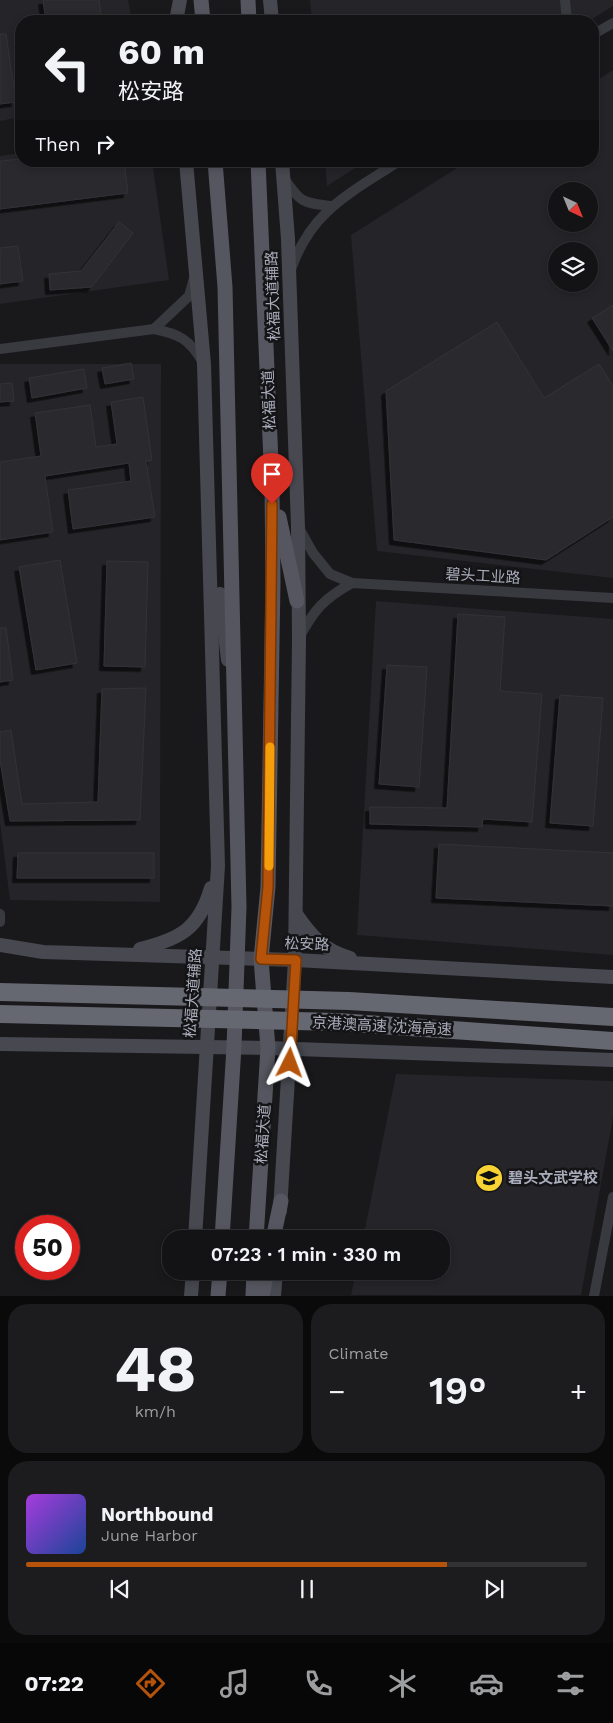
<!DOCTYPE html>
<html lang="en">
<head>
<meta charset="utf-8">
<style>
	body { margin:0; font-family:"Work Sans","Noto Sans SC",sans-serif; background:#1c1b1d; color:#f1f3f6; height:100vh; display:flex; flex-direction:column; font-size:19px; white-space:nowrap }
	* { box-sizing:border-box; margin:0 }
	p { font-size:16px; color:#9d9ea0 }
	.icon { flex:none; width:28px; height:28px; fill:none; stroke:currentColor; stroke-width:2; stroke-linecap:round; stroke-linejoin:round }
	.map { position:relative; height:1296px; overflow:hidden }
	.panel { display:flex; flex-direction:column; gap:8px; padding:8px; background:#0a0a0b; flex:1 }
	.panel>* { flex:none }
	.guide { position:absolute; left:15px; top:15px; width:584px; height:152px; border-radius:20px; box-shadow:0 2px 8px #0003,0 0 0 1px #323234; background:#131214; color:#f1f3f6; overflow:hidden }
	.needle { width:32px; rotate:137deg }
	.tools { position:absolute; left:548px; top:182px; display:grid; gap:10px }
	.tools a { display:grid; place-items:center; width:50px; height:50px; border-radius:50%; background:#131214; box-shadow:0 2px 8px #0003,0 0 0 1px #323234; font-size:25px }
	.speed { position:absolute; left:15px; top:1215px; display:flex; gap:10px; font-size:25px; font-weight:700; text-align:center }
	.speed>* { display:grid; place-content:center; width:65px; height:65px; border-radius:50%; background:#131214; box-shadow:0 2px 8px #0003,0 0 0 1px #323234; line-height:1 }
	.speed .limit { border:8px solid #d22; background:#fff; color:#111 }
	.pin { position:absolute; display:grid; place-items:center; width:42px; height:42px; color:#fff; margin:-51px -21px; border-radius:50% 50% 50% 0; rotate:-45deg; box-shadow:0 0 5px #0007 }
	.pin .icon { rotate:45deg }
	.me { position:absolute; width:55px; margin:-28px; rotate:3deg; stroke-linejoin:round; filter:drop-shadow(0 0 4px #0008) }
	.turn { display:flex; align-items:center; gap:18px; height:105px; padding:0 20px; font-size:22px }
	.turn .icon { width:65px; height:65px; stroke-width:2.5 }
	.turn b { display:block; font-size:35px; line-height:42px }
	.then { display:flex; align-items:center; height:48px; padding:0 20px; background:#0003; gap:10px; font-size:19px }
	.big { font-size:38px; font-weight:600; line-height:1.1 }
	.panel .widget { flex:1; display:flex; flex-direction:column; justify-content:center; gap:8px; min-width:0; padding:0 18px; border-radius:20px; background:#1c1b1d }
	.panel .dial { align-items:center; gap:0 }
	.dial b { font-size:65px; line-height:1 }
	.song { display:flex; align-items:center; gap:15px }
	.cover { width:60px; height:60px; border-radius:8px; background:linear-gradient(135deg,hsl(280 70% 55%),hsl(220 70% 35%)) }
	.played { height:5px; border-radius:2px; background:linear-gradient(90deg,#b45309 75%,#323234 75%) }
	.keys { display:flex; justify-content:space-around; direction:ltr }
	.heat { display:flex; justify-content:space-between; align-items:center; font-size:28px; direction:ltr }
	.panel .tiles { flex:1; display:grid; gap:8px; grid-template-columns:1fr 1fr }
	.widget:last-child { grid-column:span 2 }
	.trip { position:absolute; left:162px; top:1230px; width:288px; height:50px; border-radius:20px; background:#131214; box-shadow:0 2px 8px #0003,0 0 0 1px #323234; font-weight:600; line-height:50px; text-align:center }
	.tabs { display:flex; height:80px; justify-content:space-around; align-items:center; background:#080708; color:#9d9ea0 }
	.tabs .icon { width:35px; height:35px }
	.tabs .selected { color:#b45309 }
	.tabs b { font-size:22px; color:#f1f3f6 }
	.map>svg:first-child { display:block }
	.built { fill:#252428; fill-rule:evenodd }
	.building { fill:#2c2b2f; stroke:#333237; filter:url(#shadow) }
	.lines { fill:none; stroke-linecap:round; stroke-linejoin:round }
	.minor { stroke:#393940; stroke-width:10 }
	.secondary { stroke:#474850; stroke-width:14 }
	.primary { stroke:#55565f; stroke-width:15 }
	.motorway-bridge { stroke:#656771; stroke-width:18 }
	.route-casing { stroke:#753606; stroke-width:12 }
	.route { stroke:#b45309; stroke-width:9 }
	.slow { stroke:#f59e0b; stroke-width:9 }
	.labels { text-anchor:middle; stroke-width:5; stroke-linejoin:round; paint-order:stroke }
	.street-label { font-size:15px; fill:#aaadbb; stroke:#141316 }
	.poi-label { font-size:15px; font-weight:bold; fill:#aaadbb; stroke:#141316; text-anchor:start }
</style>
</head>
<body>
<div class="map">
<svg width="613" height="1296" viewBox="0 0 613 1296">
	<defs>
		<filter id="shadow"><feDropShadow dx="-4.5" dy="4.5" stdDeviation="0" flood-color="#0009"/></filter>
	</defs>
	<rect width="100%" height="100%" fill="#19181b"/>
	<!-- built -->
	<g class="built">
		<path d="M0 0H128L132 21H21V117L0 121Z"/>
		<path d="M310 0H613V6L589 21H312Z"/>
		<path d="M613 70V578L377 551 351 235 468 161H592L593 83ZM556 191H589V224H556ZM556 251H589V284H556Z"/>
		<path d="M21 153V161H152L169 280 0 304V156Z"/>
		<path d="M325 161H366L327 186Z"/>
		<path d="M0 364H161L160 902 10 900 0 822Z"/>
		<path d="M376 601 613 619V955L357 935Z"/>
		<path d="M396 1074 613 1081V1117L581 1295H351L356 1271H441V1239H363Z"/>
	</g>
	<!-- building -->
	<g class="building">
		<path d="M43 0H99L102 21H46Z"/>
		<path d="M0 34H6L16 102 0 104Z"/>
		<path d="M21 159V161H124L128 193 0 209V161Z"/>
		<path d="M119 222 133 233 92 287 50 290 49 274 81 271Z"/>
		<path d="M18 246 23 281 0 284V248Z"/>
		<path d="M613 305V351L592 318Z"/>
		<path d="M497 322 544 398 599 364 613 386V517L546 560 394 540 386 391Z"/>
		<path d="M131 363 134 379 105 384 102 368Z"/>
		<path d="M84 369 87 388 32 398 29 378Z"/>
		<path d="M12 383 14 401 0 402V384Z"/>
		<path d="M143 397 152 460 146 461 155 517 73 529 68 490 131 481 129 463 45 476 53 532 0 540V462L41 456 35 413 90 405 96 447 117 444 111 402Z"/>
		<path d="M60 560 77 663 36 670 19 567Z"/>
		<path d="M107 561 148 562 145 667 104 666Z"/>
		<path d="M458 614 505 617 500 691 542 694 532 822 483 819 482 827 370 824V807L447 808Z"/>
		<path d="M0 628H6L13 680 0 682Z"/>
		<path d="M387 665 427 667 419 787 379 784Z"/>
		<path d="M146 688 140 820 10 821 0 760V732L11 730 22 804 98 802 102 689Z"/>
		<path d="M560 695 603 698 593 826 550 823Z"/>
		<path d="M439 844 613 853V906L436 898Z"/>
		<path d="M18 853H154V878H17Z"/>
	</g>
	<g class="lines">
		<!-- minor -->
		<g class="minor">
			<path d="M565 0 567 21"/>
			<path d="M592 35 613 23"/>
			<path d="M284 178C300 202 302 203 331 206"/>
			<path d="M292 267C312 210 351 193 399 161"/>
			<path d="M154 329 189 296 194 278"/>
			<path d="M0 349 154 329C179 334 189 339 202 361"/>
			<path d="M299 528 313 553 330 574 352 583C323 599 314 610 299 638"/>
			<path d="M352 583 613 598"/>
			<path d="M0 914V922"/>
			<path d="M594 1296 613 1197"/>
		</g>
		<!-- secondary -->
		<g class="secondary">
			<path d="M270 0 272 21"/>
			<path d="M176 21 180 0"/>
			<path d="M186 161 204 364 218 866 195 1239"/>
			<path d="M220 594 228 660"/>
			<path d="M296 914C311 936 323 950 350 958"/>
			<path d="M0 945 43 952 295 960 613 977"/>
			<path d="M140 949C180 939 199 929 211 888"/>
			<path d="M0 1044 268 1048 613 1060"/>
			<path d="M280 1211 295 960 299 639 298 527 288 239 282 161"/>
			<path d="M191 1296 193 1271"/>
			<path d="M274 1296 276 1271"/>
		</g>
		<!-- primary -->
		<g class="primary">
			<path d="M201 0 203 21"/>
			<path d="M248 0 249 21"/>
			<path d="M215 161 225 287 239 907 234 1047 222 1239"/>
			<path d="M279 517 297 601"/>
			<path d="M256 1239 268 1048 261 959 268 887 273 582 272 485 258 161"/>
			<path d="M273 1239 281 1201"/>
			<path d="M218 1296 220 1271"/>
			<path d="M253 1296 254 1271"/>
			<path d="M262 1296 267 1271"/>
		</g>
		<!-- motorway-bridge -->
		<g class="motorway-bridge">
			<path d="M0 992 349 1001 613 1017"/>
			<path d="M0 1014 337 1022 613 1041"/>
		</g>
	</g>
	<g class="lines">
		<defs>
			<path id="route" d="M272 504 268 887 261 959 296 960 290 1063"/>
		</defs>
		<!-- route casing -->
		<use href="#route" class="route-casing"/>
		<!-- route -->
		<use href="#route" class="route"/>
		<!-- slow -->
		<path class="slow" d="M269 866 270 747"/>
	</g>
	<!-- icons -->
	<defs>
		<symbol id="school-disc" viewBox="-11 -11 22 22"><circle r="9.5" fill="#f8d333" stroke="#141316"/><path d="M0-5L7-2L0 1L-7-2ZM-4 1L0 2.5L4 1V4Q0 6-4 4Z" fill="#111"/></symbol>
	</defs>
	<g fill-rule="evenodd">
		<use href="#school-disc" x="473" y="1162" width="32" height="32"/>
	</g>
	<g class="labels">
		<!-- street labels -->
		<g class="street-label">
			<text transform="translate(273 296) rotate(-92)" y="5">松福大道辅路</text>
			<text transform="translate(269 400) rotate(-92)" y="5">松福大道</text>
			<text transform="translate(483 576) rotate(3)" y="5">碧头工业路</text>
			<text transform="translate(307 944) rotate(2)" y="5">松安路</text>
			<text transform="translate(193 993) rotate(-86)" y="5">松福大道辅路</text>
			<text transform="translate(382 1026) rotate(3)" y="5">京港澳高速 沈海高速</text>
			<text transform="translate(263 1134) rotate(-86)" y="5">松福大道</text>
		</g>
		<!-- poi labels -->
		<g class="poi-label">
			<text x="508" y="1183">碧头文武学校</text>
		</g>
	</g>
</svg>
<div class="tools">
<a><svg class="needle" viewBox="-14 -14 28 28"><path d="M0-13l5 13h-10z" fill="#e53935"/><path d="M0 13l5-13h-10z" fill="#9d9ea0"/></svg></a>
<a><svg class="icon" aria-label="layers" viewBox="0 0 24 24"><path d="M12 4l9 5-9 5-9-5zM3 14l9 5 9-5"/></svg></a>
</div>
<div class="speed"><div class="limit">50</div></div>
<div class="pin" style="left:272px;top:504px;background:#d93025"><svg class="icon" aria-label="arrive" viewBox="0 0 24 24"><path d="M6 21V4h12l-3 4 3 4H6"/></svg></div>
<svg class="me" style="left:290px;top:1063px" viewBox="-20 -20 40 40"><path d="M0-17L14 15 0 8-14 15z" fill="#b45309" stroke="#fff" stroke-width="4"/></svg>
<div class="trip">07:23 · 1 min · 330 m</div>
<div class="guide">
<div class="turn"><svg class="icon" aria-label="left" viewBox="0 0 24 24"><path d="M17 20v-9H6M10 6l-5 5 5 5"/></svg><div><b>60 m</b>松安路</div></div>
<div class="then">Then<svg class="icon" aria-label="right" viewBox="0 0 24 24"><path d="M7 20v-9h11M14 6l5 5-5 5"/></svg></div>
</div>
</div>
<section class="panel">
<div class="tiles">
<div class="widget dial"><b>48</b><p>km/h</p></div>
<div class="widget"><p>Climate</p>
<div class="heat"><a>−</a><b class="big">19°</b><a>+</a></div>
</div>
<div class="widget">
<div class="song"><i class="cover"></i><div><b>Northbound</b><p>June Harbor</p></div></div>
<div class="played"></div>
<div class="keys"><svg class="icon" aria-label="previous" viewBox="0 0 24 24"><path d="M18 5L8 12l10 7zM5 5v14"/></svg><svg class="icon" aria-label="pause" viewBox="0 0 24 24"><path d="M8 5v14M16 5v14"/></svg><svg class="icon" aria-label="next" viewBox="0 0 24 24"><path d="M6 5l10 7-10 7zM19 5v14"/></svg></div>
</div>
</div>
</section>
<nav class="tabs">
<b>07:22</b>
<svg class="icon selected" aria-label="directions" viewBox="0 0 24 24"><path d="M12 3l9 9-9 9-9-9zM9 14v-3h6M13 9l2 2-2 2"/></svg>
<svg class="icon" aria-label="music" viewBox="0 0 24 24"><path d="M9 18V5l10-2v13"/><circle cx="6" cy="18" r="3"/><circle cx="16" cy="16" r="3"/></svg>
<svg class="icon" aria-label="phone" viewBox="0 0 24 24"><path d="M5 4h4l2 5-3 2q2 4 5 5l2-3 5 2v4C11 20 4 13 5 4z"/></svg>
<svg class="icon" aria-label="climate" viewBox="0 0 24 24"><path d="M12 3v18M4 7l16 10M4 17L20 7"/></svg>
<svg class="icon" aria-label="car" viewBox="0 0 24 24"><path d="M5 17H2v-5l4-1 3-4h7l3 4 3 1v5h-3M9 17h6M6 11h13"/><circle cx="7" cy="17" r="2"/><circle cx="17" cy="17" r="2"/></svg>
<svg class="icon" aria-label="filters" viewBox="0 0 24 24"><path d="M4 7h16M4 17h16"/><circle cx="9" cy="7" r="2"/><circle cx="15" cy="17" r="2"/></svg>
</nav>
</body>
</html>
